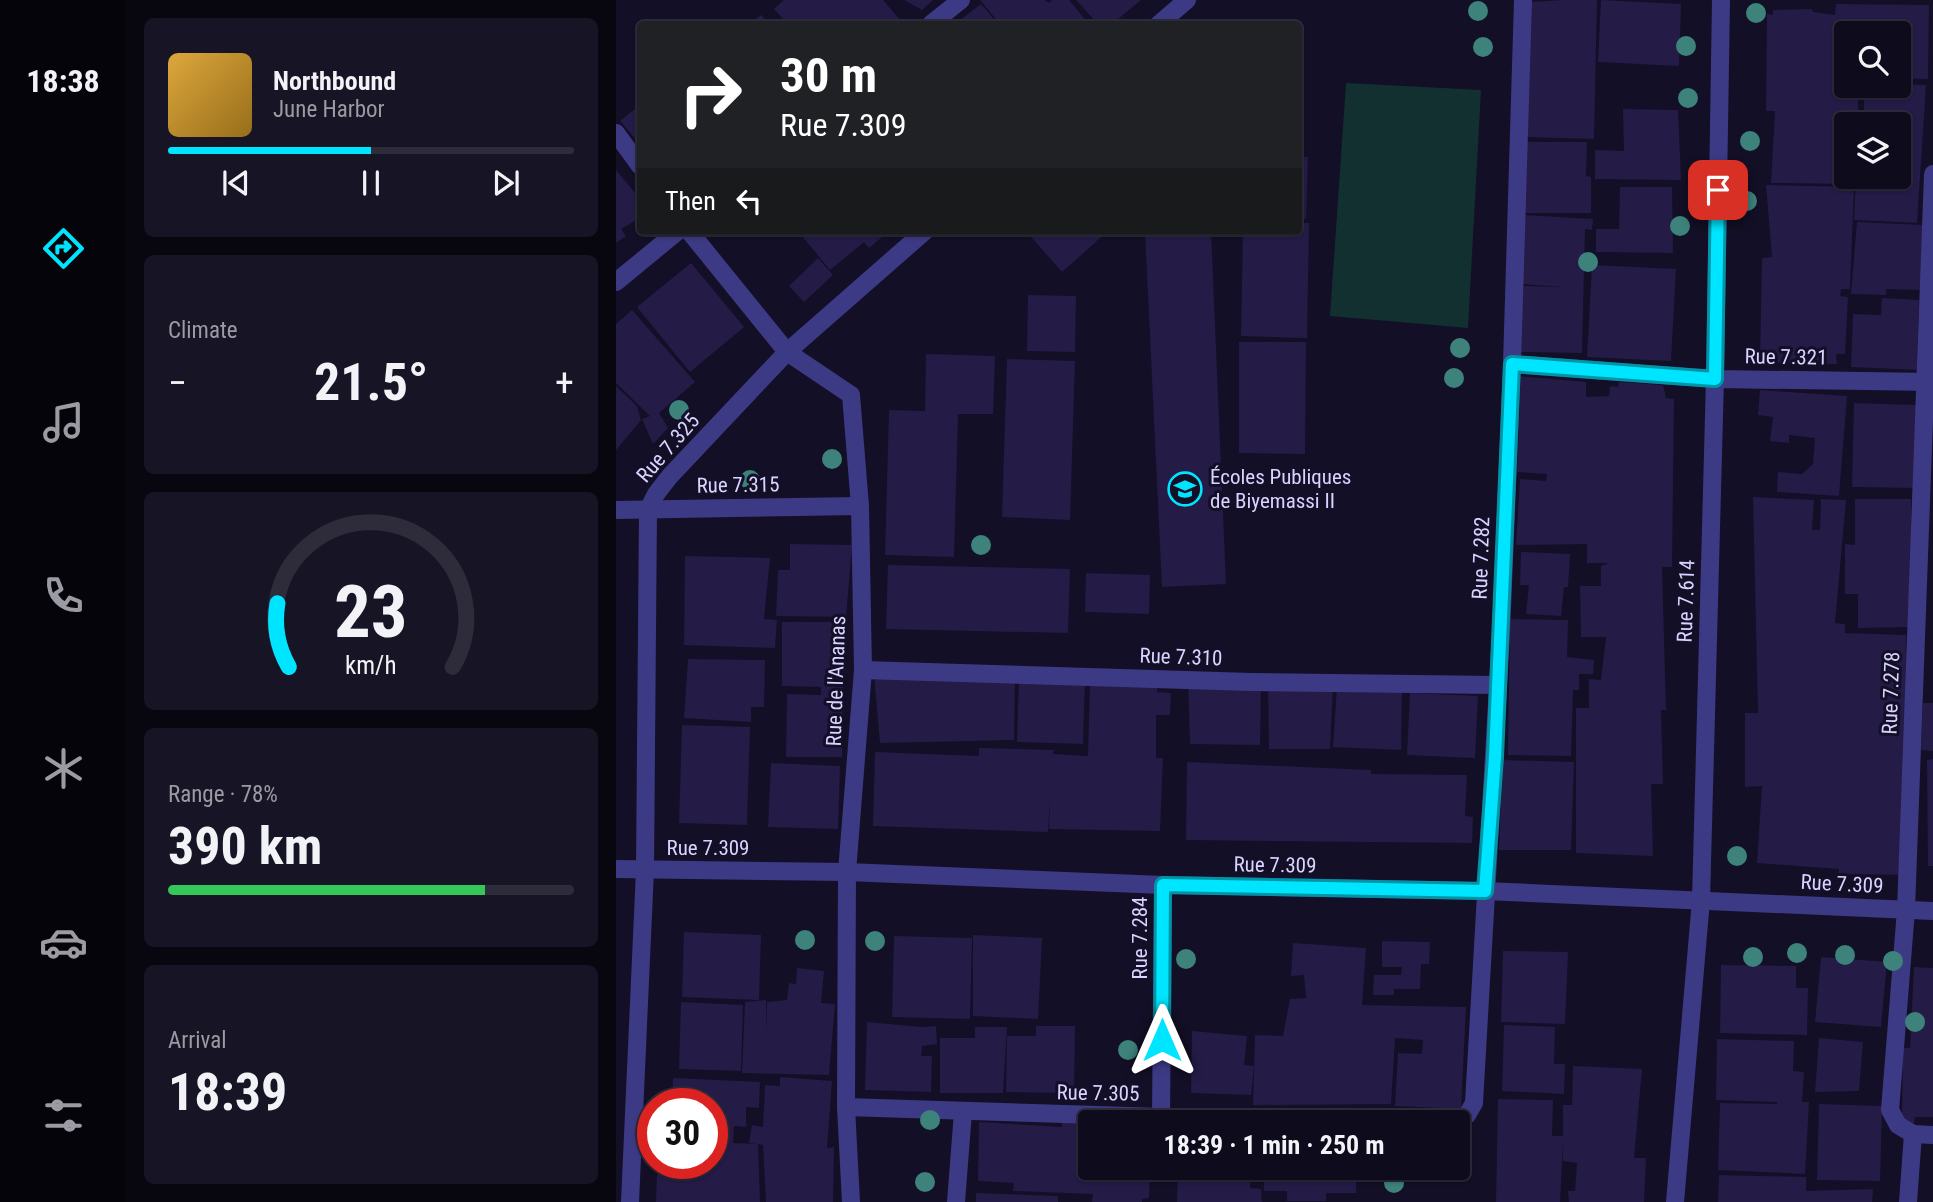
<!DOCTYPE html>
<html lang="en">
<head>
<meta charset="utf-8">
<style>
	body { margin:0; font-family:"Roboto Condensed",sans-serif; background:#171425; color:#f1f3f6; height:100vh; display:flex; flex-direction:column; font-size:26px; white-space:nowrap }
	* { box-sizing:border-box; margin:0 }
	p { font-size:23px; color:#9b9ba3 }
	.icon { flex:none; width:38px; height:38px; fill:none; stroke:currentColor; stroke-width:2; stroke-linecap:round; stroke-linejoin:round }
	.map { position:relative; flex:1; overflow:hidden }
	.sheet { display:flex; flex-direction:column; gap:18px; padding:18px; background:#08060f; width:490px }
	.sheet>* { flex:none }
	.top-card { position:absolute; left:21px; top:21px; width:665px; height:214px; border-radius:7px; box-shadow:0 2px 5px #0004,0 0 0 2px #2e2b3b; background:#202124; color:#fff; overflow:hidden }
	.controls { position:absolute; left:1218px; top:21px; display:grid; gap:14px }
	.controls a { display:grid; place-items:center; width:77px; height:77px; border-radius:7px; background:#0e0b1c; box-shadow:0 2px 5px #0004,0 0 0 2px #2e2b3b; font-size:35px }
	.speed { position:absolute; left:21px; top:1088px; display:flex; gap:14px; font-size:35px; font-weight:700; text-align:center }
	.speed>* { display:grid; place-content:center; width:91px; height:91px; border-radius:50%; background:#0e0b1c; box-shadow:0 2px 5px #0004,0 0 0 2px #2e2b3b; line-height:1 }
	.speed .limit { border:10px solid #d22; background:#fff; color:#111 }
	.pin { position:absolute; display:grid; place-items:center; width:60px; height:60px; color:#fff; margin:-30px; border-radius:14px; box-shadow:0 4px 10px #0006 }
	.me { position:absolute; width:77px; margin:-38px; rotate:0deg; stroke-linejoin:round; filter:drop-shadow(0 0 5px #0008) }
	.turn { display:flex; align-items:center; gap:24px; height:147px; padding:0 28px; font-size:32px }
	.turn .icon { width:91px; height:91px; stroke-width:2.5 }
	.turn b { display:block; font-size:49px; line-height:60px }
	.then { display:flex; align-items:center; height:66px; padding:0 28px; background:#0003; gap:14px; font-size:26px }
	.big { font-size:52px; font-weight:700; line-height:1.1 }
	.sheet .widget { flex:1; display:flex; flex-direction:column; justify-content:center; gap:10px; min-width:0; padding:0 24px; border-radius:10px; background:#171425 }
	.sheet .dial { align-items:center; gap:0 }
	.dial svg { height:182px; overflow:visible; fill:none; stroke:#2e2b3b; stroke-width:7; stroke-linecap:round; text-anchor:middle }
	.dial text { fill:#f1f3f6; stroke:none }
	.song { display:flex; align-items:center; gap:21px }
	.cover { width:84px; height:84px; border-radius:10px; background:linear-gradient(135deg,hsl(40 70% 55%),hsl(40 70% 35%)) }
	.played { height:7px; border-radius:4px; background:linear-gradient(90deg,#00e5ff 50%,#2e2b3b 50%) }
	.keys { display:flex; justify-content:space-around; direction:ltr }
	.heat { display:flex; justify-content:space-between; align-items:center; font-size:38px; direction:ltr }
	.charge { height:10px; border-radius:5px; background:linear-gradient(90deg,#34c759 78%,#2e2b3b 0) }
	.trip { position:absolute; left:462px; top:1110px; width:392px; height:70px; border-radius:7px; background:#0e0b1c; box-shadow:0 2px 5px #0004,0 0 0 2px #2e2b3b; font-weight:700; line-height:70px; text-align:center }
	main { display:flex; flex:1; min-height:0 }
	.tabs { display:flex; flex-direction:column; width:126px; justify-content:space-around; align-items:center; background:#06040b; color:#9b9ba3 }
	.tabs .icon { width:49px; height:49px }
	.tabs .active { color:#00e5ff }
	.tabs b { font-size:32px; color:#f1f3f6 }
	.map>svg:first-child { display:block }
	.green { fill:#12302f }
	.building { fill:#241b47 }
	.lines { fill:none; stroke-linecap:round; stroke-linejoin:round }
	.minor { stroke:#3d3a85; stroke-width:18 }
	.tree { fill:#3d827b }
	.route-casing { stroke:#0095a6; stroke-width:18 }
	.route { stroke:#00e5ff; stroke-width:12 }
	.labels { text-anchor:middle; stroke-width:6; stroke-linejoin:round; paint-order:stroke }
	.street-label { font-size:21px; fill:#d9d4ff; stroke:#130f26 }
	.poi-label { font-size:21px; fill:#d9d4ff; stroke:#130f26; text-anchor:start }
</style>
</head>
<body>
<main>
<nav class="tabs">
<b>18:38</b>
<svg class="icon active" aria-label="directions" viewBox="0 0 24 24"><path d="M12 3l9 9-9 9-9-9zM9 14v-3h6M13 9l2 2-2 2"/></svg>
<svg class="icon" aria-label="music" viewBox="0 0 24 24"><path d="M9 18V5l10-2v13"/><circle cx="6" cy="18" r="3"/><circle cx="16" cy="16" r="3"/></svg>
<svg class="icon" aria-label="phone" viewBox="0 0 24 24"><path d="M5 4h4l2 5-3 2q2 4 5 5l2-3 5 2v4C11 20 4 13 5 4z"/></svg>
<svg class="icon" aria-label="climate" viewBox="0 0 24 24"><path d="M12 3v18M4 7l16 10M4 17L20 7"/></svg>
<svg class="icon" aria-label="car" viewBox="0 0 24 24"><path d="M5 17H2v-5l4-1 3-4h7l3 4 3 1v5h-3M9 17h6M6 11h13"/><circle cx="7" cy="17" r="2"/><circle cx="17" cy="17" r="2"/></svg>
<svg class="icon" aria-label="filters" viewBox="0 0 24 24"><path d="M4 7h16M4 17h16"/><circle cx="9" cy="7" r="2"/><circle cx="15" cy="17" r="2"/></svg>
</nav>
<section class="sheet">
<div class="widget">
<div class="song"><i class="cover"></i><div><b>Northbound</b><p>June Harbor</p></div></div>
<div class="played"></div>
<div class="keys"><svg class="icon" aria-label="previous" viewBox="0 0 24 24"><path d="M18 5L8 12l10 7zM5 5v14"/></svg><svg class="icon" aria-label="pause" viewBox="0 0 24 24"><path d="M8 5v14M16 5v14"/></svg><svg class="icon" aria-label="next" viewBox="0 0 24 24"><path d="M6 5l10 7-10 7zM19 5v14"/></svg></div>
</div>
<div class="widget"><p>Climate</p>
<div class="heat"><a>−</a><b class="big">21.5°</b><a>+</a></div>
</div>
<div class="widget dial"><svg viewBox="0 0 100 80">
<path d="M14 69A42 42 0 1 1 86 69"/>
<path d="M14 69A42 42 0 0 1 9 41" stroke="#00e5ff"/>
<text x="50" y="56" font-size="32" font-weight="700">23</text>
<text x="50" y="72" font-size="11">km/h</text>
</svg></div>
<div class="widget"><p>Range · 78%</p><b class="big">390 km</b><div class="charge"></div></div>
<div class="widget"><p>Arrival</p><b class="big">18:39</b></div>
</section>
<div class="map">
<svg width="1317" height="1202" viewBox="0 0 1317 1202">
	<rect width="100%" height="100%" fill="#130f26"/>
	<!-- green -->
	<path class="green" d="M730 83 865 90 852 328 714 316Z"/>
	<!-- building -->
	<g class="building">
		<path d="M168 0H267L285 21 282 24H172L158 9Z"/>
		<path d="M288 0H317L306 10Z"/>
		<path d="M364 0H429L433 3 436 0H453L473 24H384Z"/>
		<path d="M460 0H525L496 24H482Z"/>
		<path d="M947 0H981L978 139 906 137 913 2Z"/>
		<path d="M985 0 1065 4 1063 66 982 62Z"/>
		<path d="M365 4 382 24H339Z"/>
		<path d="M1220 4 1313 5 1312 79 1283 78V33H1230V86H1242V124H1230V177H1236L1235 184 1155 183 1159 111H1150L1151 14 1157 15V10L1196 9 1197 12 1219 15Z"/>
		<path d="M145 15 154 24H133Z"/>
		<path d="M1283 84 1310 85 1301 223 1238 220 1240 177H1283V124H1248V86Z"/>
		<path d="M24 105V144L4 121Z"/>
		<path d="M1007 109 1062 110 1065 180 979 179V150L1008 151Z"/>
		<path d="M907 142H971L970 176 975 177V213H906Z"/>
		<path d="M682 157H692L690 219H682Z"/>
		<path d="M0 170 24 199V218L5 229 10 236 0 243Z"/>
		<path d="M1150 185 1238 187 1234 289H1225L1224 296 1232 297 1229 354H1220L1221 364 1144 362 1146 258 1156 257Z"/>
		<path d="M1004 187H1056L1057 253 980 252V229H1003Z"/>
		<path d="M908 215 977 219 976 230 969 229 966 353 905 352 906 286 950 287 903 284Z"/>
		<path d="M1241 222 1307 225 1305 290 1270 289V295L1235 294Z"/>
		<path d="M682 223H693L691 338 625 336 627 231H682Z"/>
		<path d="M182 231H273L253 248 248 242 214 270Z"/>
		<path d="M410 231H492L446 272Z"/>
		<path d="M529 231H595L610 584 546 587Z"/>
		<path d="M202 258 217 275 188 302 173 286Z"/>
		<path d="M75 263 128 327 74 372 21 307Z"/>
		<path d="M976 265 1060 269 1055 361 971 357Z"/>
		<path d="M412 295 460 296 459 352 411 351Z"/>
		<path d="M1266 298 1303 300 1301 370 1235 367 1237 314 1265 315Z"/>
		<path d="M16 310 79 382 43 413 52 428 37 444 26 419 34 416 0 383V324Z"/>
		<path d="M623 342H690L689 454 623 453Z"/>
		<path d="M310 354 379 356 377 414H342L338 557 269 555 273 410 309 411Z"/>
		<path d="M391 359 459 361 454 520 386 517Z"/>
		<path d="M902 376 970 382V397L993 396 994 386 1002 387 1003 382 1047 385 1050 398 1058 399 1056 567H1046L1050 710H1045L1047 784H1035L1037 856 960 853V708H973V679L985 680 990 637H965L964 586H985V566L993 563H971V544L900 545 904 479 930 481 931 474 901 472 904 396H900Z"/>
		<path d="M0 386 21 406 25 420 0 450Z"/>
		<path d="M1144 390 1231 396 1223 496 1161 492 1162 472 1186 474 1197 464 1199 438 1173 435V443L1154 441 1157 417 1142 415Z"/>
		<path d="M1238 403 1301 405 1300 488 1236 487Z"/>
		<path d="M1137 497 1198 500 1196 530H1204L1205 499 1230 500 1219 623 1229 624V633L1290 635 1289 875 1223 874V869L1141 863 1146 786 1129 787V713H1142Z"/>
		<path d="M1239 499H1295V627L1242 628V594H1229V544L1239 545Z"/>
		<path d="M174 544 236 545 230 617 160 616 162 570H174Z"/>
		<path d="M905 552 954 554 952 587H948L945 616 910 614 913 585H904Z"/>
		<path d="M69 556 154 558 148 619 161 620 159 648 68 645Z"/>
		<path d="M272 565 454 569 452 633 270 629Z"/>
		<path d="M470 573 534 575 533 614 469 612Z"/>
		<path d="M894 619 952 620 951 657 978 660 977 674H963V690H957L955 756 892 755Z"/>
		<path d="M166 622H228L226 757H170L171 694 205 695V687L166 686Z"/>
		<path d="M72 659 149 660 148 707H135V722L68 718Z"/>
		<path d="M258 674 399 677 398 740 264 743Z"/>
		<path d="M403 676 469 677 467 744 401 742Z"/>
		<path d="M541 679V692L555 693 554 715H540V758H547L544 831 433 829 434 799 432 832 257 826 259 752 363 756V748H367L438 750 437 754 472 756 474 681Z"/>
		<path d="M572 680 645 683 644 745 574 744Z"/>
		<path d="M717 686 714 749H653L652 687Z"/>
		<path d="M721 687 786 689 785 750 717 747Z"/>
		<path d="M794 693 862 696 859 758 791 755Z"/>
		<path d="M1307 703H1317V751L1305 750Z"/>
		<path d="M66 725 134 727 131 825 63 823Z"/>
		<path d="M1317 759V866H1312L1311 760Z"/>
		<path d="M886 760 958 762 955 850H883Z"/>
		<path d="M571 762 755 770V774L851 775 849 816 857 817 856 843 570 840Z"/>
		<path d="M155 763 224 766 222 829 152 827Z"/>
		<path d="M68 932 145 935 143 1000 66 997Z"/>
		<path d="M357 935 426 938 422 1019 357 1016Z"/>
		<path d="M278 936 356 938 354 1019 276 1017Z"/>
		<path d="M766 941 814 942 813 964H805L804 989H778V995H757L758 975H785L786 967H766Z"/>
		<path d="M677 943 750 948 746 1005 850 1007 845 1109 779 1106 782 1053 806 1054 807 1040 779 1038 775 1104 637 1105 639 1035 667 1036 674 999 690 998 688 975 675 976Z"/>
		<path d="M887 951 952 952 949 1024 885 1022Z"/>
		<path d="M1205 957 1271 962 1265 1027 1199 1022Z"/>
		<path d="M1105 965 1180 966V988H1192L1191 1035 1104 1033Z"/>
		<path d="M1298 967 1317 968V1117H1299L1298 1123H1286L1287 1048H1294Z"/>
		<path d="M181 968 208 971 205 1003 219 1004 213 1075 126 1073 129 1002 150 1000V1030L151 1002 171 1000 173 983 180 984Z"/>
		<path d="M65 1002 127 1005 125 1071 63 1069Z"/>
		<path d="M251 1022 306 1027 320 1026 321 1044 306 1046 305 1056H316L315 1092 249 1090Z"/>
		<path d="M888 1025 939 1027 938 1064H949L948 1094 886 1091Z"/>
		<path d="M420 1026H459L458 1093 390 1092 391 1036H420Z"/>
		<path d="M359 1027H391L387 1093H324V1038H359Z"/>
		<path d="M576 1031 631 1036 628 1065 638 1066 635 1095 575 1093Z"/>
		<path d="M1203 1038 1247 1042 1243 1091 1199 1092Z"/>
		<path d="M1101 1039 1178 1041 1177 1071 1188 1072 1186 1102H1193L1189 1174 1102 1170 1104 1103 1161 1104V1102L1100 1100Z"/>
		<path d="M957 1066 1026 1069 1018 1158H1030L1028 1202H953L952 1191H959L961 1163 947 1161V1143L944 1202H880L882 1099 937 1100 936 1136H947V1105H956Z"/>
		<path d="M164 1077 216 1081 211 1148 218 1147 217 1202H150L147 1145 133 1143 136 1125 147 1127 149 1085 164 1086Z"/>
		<path d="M57 1078 144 1082 143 1108 130 1107V1127L118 1126 117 1143 142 1144 144 1202H40L41 1174 54 1175V1164H96V1104H56Z"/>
		<path d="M1203 1104 1266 1106 1264 1181 1201 1180Z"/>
		<path d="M363 1122 446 1127V1122L474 1123V1167H534L533 1198 526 1199V1202H476L477 1194 397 1191 398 1183 362 1181Z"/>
		<path d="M562 1167H635L634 1188 645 1189 646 1202H561Z"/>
		<path d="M648 1167H740V1193H710V1201H671V1191H648Z"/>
		<path d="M1103 1175 1190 1177V1191L1257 1189 1256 1202H1102Z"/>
		<path d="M360 1193 442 1196V1202H360Z"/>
	</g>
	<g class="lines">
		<!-- minor -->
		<g class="minor">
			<path d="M315 24 345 0"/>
			<path d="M543 24 571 0"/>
			<path d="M0 133 24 166"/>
			<path d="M73 231 171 352 235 395 244 506 247 670 231 872 230 1107 235 1202"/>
			<path d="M0 282 62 231"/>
			<path d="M896 364 1099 379 1317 382"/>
			<path d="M0 510 244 506"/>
			<path d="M247 670 635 682 881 685"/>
			<path d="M0 869 231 872 547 885 869 891 1317 911"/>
			<path d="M230 1107 545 1117 817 1122"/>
			<path d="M545 1117 547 885"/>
			<path d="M838 1122 851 1115 858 1103 885 634 896 364 907 0"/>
			<path d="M1297 1134 1317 1135"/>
			<path d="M14 1202 29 870 32 510 40 494 54 476 171 352 309 231"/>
			<path d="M340 1202 347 1112"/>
			<path d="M1059 1202 1085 900 1099 379 1105 0"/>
			<path d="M1292 1202 1297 1134 1282 1125 1274 1110 1290 910 1317 174"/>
		</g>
	</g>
	<!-- trees -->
	<g class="tree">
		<circle cx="862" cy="11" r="10"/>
		<circle cx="1140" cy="13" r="10"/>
		<circle cx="1070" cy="46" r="10"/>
		<circle cx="867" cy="47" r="10"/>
		<circle cx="1072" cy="98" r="10"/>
		<circle cx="1134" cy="141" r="10"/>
		<circle cx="1131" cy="201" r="10"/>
		<circle cx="1064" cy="226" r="10"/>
		<circle cx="972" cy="262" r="10"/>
		<circle cx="844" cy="348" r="10"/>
		<circle cx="838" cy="378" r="10"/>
		<circle cx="63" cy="410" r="10"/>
		<circle cx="216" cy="459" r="10"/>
		<circle cx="134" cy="480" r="10"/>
		<circle cx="365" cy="545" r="10"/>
		<circle cx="1121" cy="856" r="10"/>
		<circle cx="189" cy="940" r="10"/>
		<circle cx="259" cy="941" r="10"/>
		<circle cx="1181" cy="953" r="10"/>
		<circle cx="1229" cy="955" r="10"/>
		<circle cx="1137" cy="957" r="10"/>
		<circle cx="570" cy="959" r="10"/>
		<circle cx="1277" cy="961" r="10"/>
		<circle cx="1299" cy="1022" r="10"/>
		<circle cx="512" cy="1050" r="10"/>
		<circle cx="314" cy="1120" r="10"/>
		<circle cx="309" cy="1182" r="10"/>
		<circle cx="778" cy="1183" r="10"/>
	</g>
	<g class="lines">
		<defs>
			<path id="route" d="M546 1040 547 885 869 891 879 757 896 364 1099 379 1102 190"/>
		</defs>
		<!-- route casing -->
		<use href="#route" class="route-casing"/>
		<!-- route -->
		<use href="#route" class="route"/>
	</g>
	<!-- icons -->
	<defs>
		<symbol id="school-ring" viewBox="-11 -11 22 22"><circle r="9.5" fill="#130f26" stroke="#00e5ff" stroke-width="1.5"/><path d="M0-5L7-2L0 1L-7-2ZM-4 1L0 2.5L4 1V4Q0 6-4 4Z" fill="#00e5ff"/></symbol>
	</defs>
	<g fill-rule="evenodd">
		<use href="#school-ring" x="550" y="470" width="38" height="38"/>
	</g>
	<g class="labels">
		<!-- street labels -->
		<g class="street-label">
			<text transform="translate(1170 357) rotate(1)" y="7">Rue 7.321</text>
			<text transform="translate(52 448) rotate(-49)" y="7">Rue 7.325</text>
			<text transform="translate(122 485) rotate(-1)" y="7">Rue 7.315</text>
			<text transform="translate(865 558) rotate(-88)" y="7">Rue 7.282</text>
			<text transform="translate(1070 601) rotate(-88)" y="7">Rue 7.614</text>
			<text transform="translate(565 657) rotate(2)" y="7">Rue 7.310</text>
			<text transform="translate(220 681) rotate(-88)" y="7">Rue de l'Ananas</text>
			<text transform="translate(1275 693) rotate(-88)" y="7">Rue 7.278</text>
			<text x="92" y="855">Rue 7.309</text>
			<text transform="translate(659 865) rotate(1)" y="7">Rue 7.309</text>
			<text transform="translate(1226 884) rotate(3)" y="7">Rue 7.309</text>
			<text transform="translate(524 938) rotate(-90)" y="7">Rue 7.284</text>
			<text transform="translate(482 1093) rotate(1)" y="7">Rue 7.305</text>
		</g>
		<!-- poi labels -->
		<g class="poi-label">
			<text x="594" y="484">Écoles Publiques<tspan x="594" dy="24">de Biyemassi II</tspan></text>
		</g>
	</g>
</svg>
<div class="controls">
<a><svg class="icon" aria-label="search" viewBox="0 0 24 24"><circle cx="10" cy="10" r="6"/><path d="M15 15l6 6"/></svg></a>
<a><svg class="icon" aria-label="layers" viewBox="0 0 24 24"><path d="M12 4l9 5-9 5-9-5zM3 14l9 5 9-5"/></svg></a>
</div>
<div class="speed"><div class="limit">30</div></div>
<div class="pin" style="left:1102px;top:190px;background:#d93025"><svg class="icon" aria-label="arrive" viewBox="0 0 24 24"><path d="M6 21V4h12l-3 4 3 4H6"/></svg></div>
<svg class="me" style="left:546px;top:1040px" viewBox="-20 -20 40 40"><path d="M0-17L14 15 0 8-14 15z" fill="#00e5ff" stroke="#fff" stroke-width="4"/></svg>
<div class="trip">18:39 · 1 min · 250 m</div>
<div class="top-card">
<div class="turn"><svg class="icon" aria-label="right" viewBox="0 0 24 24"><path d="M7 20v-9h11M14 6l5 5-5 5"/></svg><div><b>30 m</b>Rue 7.309</div></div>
<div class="then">Then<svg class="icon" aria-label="left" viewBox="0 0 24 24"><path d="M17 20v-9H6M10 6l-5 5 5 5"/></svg></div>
</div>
</div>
</main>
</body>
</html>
